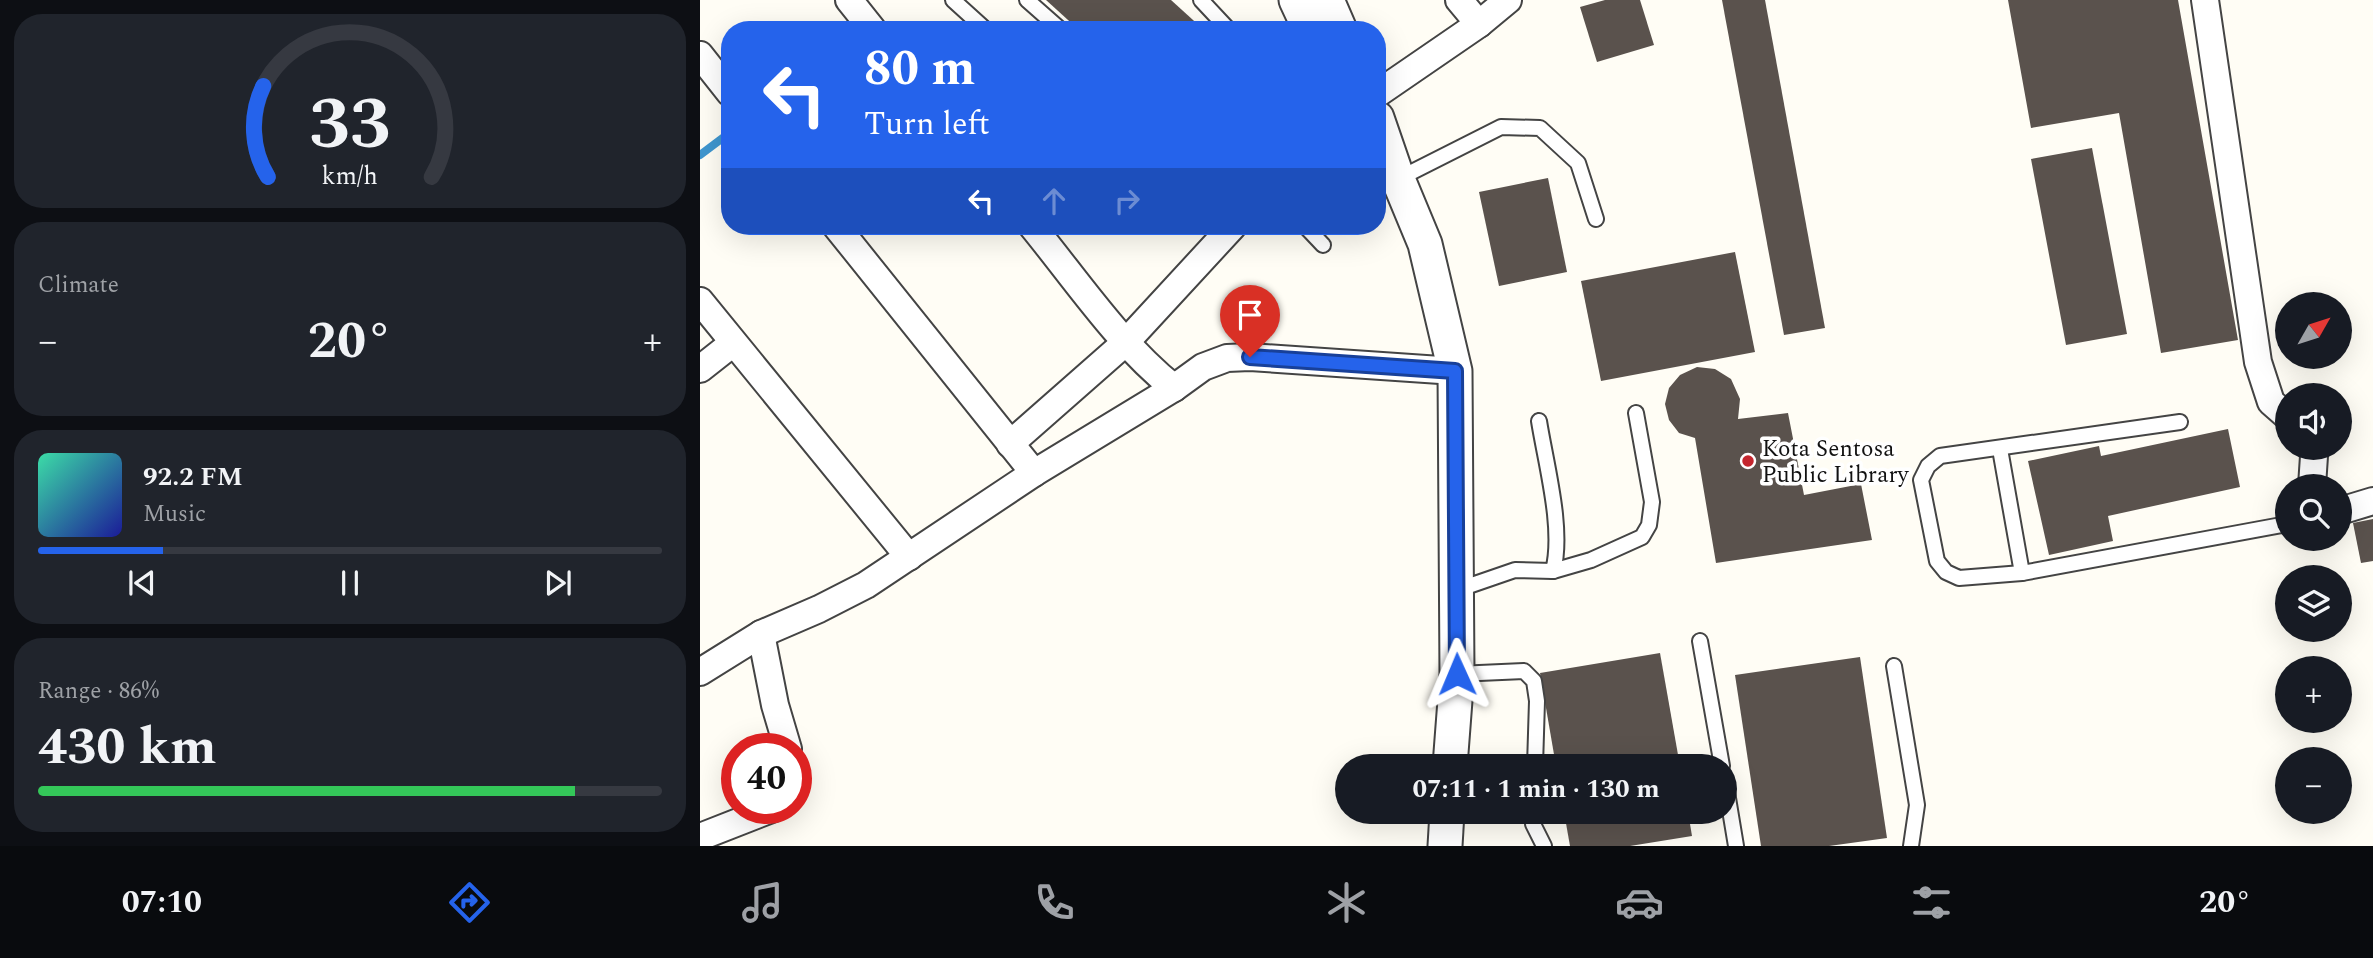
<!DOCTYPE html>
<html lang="en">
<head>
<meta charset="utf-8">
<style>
	body { margin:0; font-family:Spectral,serif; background:#20242c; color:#f1f3f6; height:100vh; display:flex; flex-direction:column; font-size:26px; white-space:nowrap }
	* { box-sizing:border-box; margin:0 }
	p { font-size:23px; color:#9ea1a6 }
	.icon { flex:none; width:38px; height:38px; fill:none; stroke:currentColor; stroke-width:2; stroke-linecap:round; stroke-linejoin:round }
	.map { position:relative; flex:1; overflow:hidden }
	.drawer { display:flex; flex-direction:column; gap:14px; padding:14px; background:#0d0f14; width:700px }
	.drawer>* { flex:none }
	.top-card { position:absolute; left:21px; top:21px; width:665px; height:214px; border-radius:28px; box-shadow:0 7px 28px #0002; background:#2563eb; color:#fff; overflow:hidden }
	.needle { width:46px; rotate:51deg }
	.controls { position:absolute; left:1575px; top:292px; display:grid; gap:14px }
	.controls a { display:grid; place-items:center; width:77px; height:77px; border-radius:50%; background:#171b24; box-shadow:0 7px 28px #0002; font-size:35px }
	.speed { position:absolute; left:21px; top:733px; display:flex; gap:14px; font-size:35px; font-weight:700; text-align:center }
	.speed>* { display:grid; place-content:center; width:91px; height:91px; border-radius:50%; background:#171b24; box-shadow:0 7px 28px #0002; line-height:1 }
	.speed .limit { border:10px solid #d22; background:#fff; color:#111 }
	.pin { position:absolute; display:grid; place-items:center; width:60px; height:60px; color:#fff; margin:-72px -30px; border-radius:50% 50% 50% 0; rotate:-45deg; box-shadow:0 0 7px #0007 }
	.pin .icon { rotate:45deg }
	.me { position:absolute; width:77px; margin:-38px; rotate:359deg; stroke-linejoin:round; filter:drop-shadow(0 0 5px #0008) }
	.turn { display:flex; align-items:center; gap:24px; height:147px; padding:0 28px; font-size:32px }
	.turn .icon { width:91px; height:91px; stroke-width:2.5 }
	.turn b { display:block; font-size:49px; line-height:60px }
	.lanes { display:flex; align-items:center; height:66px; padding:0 28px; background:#0003; justify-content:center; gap:35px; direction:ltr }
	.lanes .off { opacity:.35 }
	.big { font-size:52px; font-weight:700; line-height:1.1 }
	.drawer .card { flex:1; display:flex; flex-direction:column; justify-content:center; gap:10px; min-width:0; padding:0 24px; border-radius:28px; background:#20242c }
	.drawer .dial { align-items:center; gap:0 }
	.dial svg { height:182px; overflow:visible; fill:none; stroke:#363941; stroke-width:7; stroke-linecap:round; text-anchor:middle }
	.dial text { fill:#f1f3f6; stroke:none }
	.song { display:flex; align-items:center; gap:21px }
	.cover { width:84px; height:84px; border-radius:10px; background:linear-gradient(135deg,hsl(160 70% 55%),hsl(240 70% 35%)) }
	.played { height:7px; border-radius:4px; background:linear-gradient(90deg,#2563eb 20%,#363941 20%) }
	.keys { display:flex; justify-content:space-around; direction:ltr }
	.heat { display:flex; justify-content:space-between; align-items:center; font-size:38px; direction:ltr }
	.charge { height:10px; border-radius:5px; background:linear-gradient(90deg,#34c759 86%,#363941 0) }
	.trip { position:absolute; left:635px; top:754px; width:402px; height:70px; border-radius:35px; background:#171b24; box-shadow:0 7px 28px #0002; font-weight:700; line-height:70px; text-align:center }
	.tab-bar { display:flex; height:112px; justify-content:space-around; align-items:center; background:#090b0e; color:#9ea1a6 }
	.tab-bar .icon { width:49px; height:49px }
	.tab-bar .active { color:#2563eb }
	.tab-bar b { font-size:32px; color:#f1f3f6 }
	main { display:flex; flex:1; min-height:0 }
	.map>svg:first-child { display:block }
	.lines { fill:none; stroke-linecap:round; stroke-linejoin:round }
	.stream { stroke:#3f96cf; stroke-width:8 }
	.building { fill:#5a524d }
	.service-casing { stroke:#444; stroke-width:18 }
	.minor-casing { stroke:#444; stroke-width:30 }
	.tertiary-casing { stroke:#444; stroke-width:37 }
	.service { stroke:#fff; stroke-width:14 }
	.minor { stroke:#fff; stroke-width:26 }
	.tertiary { stroke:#fff; stroke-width:33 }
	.route-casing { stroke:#184099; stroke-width:18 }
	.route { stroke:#2563eb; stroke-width:12 }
	.poi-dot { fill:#c4262e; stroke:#fff; stroke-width:2.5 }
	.labels { text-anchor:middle; stroke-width:7; stroke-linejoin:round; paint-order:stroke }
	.poi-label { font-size:23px; fill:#111; stroke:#fff; text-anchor:start }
</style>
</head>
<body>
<main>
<section class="drawer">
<div class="card dial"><svg viewBox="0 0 100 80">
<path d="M14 69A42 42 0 1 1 86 69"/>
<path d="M14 69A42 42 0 0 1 12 29" stroke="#2563eb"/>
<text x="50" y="56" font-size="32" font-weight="700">33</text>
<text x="50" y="72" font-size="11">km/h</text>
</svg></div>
<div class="card"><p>Climate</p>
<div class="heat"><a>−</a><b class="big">20°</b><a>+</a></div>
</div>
<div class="card">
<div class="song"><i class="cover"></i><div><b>92.2 FM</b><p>Music</p></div></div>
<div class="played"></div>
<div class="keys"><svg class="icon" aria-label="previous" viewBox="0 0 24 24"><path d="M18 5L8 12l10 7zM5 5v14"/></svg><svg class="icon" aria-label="pause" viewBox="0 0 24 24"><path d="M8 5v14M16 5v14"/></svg><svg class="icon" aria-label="next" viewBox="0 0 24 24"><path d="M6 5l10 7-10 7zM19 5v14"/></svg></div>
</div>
<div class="card"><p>Range · 86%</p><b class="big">430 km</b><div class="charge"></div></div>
</section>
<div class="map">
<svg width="1673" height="846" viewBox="0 0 1673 846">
	<rect width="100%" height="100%" fill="#fffdf5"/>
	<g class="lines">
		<!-- stream -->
		<path class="stream" d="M0 155 24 137"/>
	</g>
	<!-- building -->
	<g class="building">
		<path d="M346 0H471L504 30H379Z"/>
		<path d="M905 0H940L954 45 897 62 880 7Z"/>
		<path d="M1022 0H1065L1125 328 1084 335Z"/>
		<path d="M1308 0H1478L1538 340 1461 353 1419 113 1331 128Z"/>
		<path d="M1392 148 1427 334 1366 345 1331 159Z"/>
		<path d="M848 178 867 272 799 286 779 192Z"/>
		<path d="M1035 252 1055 352 901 381 881 281Z"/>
		<path d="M997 367 1015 369 1031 379 1040 399 1038 419 1088 413 1104 495 1161 484 1172 540 1016 563 995 438 979 433 969 420 965 404 969 388 980 375Z"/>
		<path d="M1528 429 1540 487 1408 516 1413 541 1349 555 1328 461 1399 446 1401 456Z"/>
		<path d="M1673 519V561L1661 563 1653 523Z"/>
		<path d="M960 653 980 766H856L840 673Z"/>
		<path d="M1160 657 1187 838 1129 846H1061L1035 675Z"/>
		<path d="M864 812H988L992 836 930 846H870Z"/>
	</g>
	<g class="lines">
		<defs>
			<g id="service">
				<path d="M253 0 286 30"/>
				<path d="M327 0 361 30"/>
				<path d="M501 0 529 30"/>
				<path d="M698 179 801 127 840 128 878 163 896 219"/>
				<path d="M605 226 623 245"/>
				<path d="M1480 422 1240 456 1228 466 1221 480 1237 561 1246 572 1259 578 1322 573 1587 524"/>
				<path d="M1300 449 1322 573"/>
				<path d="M853 571 891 560 942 537 949 525 952 502 936 413"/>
				<path d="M757 590 815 570 853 571C864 529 846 465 839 421"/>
				<path d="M1000 641 1022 766"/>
				<path d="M1194 666 1217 805 1211 846"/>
				<path d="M757 674 824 671 834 681 837 701 835 766"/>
				<path d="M1026 786 1036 846"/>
				<path d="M833 812V824L844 846"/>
			</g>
			<g id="minor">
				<path d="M149 0 173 30"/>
				<path d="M759 0 779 24"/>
				<path d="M1505 0 1558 362 1571 402 1587 416"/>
				<path d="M0 55 30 93"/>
				<path d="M677 94 779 24 808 0"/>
				<path d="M136 226 334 473"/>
				<path d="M332 226C377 281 418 343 474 388"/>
				<path d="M0 301 209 557"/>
				<path d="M0 369 33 343"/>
				<path d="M310 444 426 342 533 226"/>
				<path d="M1612 486 1614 456 1612 448"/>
				<path d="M1640 511 1673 501"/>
				<path d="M61 634 75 705 88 749"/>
				<path d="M0 672 61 634 119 609 166 585 334 473 474 388 503 367 527 358 550 357 755 371"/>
				<path d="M0 837 74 808"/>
			</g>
			<g id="tertiary">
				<path d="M596 0 610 30"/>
				<path d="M627 0 640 30"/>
				<path d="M677 118 698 179 725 244 755 371 757 674 750 766"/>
				<path d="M745 846 747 812"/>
			</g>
		</defs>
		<!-- service casing -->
		<use href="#service" class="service-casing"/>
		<!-- minor casing -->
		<use href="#minor" class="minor-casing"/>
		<!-- tertiary casing -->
		<use href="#tertiary" class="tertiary-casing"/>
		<!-- service -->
		<use href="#service" class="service"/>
		<!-- minor -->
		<use href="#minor" class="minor"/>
		<!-- tertiary -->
		<use href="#tertiary" class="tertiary"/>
	</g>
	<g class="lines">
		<defs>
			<path id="route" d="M550 357 755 371 757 674"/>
		</defs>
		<!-- route casing -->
		<use href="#route" class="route-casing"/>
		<!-- route -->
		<use href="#route" class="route"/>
	</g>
	<!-- markers -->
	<circle class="poi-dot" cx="1048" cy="461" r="7"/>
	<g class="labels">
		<!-- poi labels -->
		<g class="poi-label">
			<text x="1062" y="456">Kota Sentosa<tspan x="1062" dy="26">Public Library</tspan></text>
		</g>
	</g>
</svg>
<div class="controls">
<a><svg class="needle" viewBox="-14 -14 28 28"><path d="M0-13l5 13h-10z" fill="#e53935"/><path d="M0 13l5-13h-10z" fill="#9ea1a6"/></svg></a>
<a><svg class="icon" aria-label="sound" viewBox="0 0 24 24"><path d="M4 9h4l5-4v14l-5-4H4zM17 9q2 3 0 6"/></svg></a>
<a><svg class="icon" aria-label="search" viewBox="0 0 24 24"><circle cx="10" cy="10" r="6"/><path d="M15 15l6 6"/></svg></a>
<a><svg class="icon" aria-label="layers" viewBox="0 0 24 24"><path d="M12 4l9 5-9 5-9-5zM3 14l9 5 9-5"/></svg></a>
<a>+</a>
<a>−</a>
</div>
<div class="speed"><div class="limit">40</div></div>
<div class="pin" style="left:550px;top:357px;background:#d93025"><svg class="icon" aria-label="arrive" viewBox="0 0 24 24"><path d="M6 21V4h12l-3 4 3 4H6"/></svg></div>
<svg class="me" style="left:757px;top:674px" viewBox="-20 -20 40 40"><path d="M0-17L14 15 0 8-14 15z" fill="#2563eb" stroke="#fff" stroke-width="4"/></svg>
<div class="trip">07:11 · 1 min · 130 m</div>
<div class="top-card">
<div class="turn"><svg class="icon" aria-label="left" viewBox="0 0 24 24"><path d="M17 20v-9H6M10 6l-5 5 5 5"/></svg><div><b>80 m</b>Turn left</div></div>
<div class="lanes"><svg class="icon" aria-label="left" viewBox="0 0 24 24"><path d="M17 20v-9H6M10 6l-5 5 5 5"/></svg><svg class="icon off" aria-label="ahead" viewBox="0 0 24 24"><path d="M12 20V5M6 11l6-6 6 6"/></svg><svg class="icon off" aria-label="right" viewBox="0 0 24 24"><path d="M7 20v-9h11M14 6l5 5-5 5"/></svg></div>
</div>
</div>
</main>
<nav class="tab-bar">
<b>07:10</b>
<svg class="icon active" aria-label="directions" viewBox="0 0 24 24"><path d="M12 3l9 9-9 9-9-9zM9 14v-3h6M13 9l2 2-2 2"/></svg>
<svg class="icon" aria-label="music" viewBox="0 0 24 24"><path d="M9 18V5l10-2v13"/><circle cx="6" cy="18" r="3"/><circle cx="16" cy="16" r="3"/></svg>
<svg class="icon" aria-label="phone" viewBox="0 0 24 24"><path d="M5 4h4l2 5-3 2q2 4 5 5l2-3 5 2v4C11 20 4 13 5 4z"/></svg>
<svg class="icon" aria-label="climate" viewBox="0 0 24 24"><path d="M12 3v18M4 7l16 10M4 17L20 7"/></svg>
<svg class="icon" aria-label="car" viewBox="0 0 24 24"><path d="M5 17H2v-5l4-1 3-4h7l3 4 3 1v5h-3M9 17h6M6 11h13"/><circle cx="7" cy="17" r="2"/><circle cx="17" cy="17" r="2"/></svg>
<svg class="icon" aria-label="filters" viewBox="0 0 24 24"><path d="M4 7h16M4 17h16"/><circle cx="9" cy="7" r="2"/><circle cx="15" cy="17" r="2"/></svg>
<b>20°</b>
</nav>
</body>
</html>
